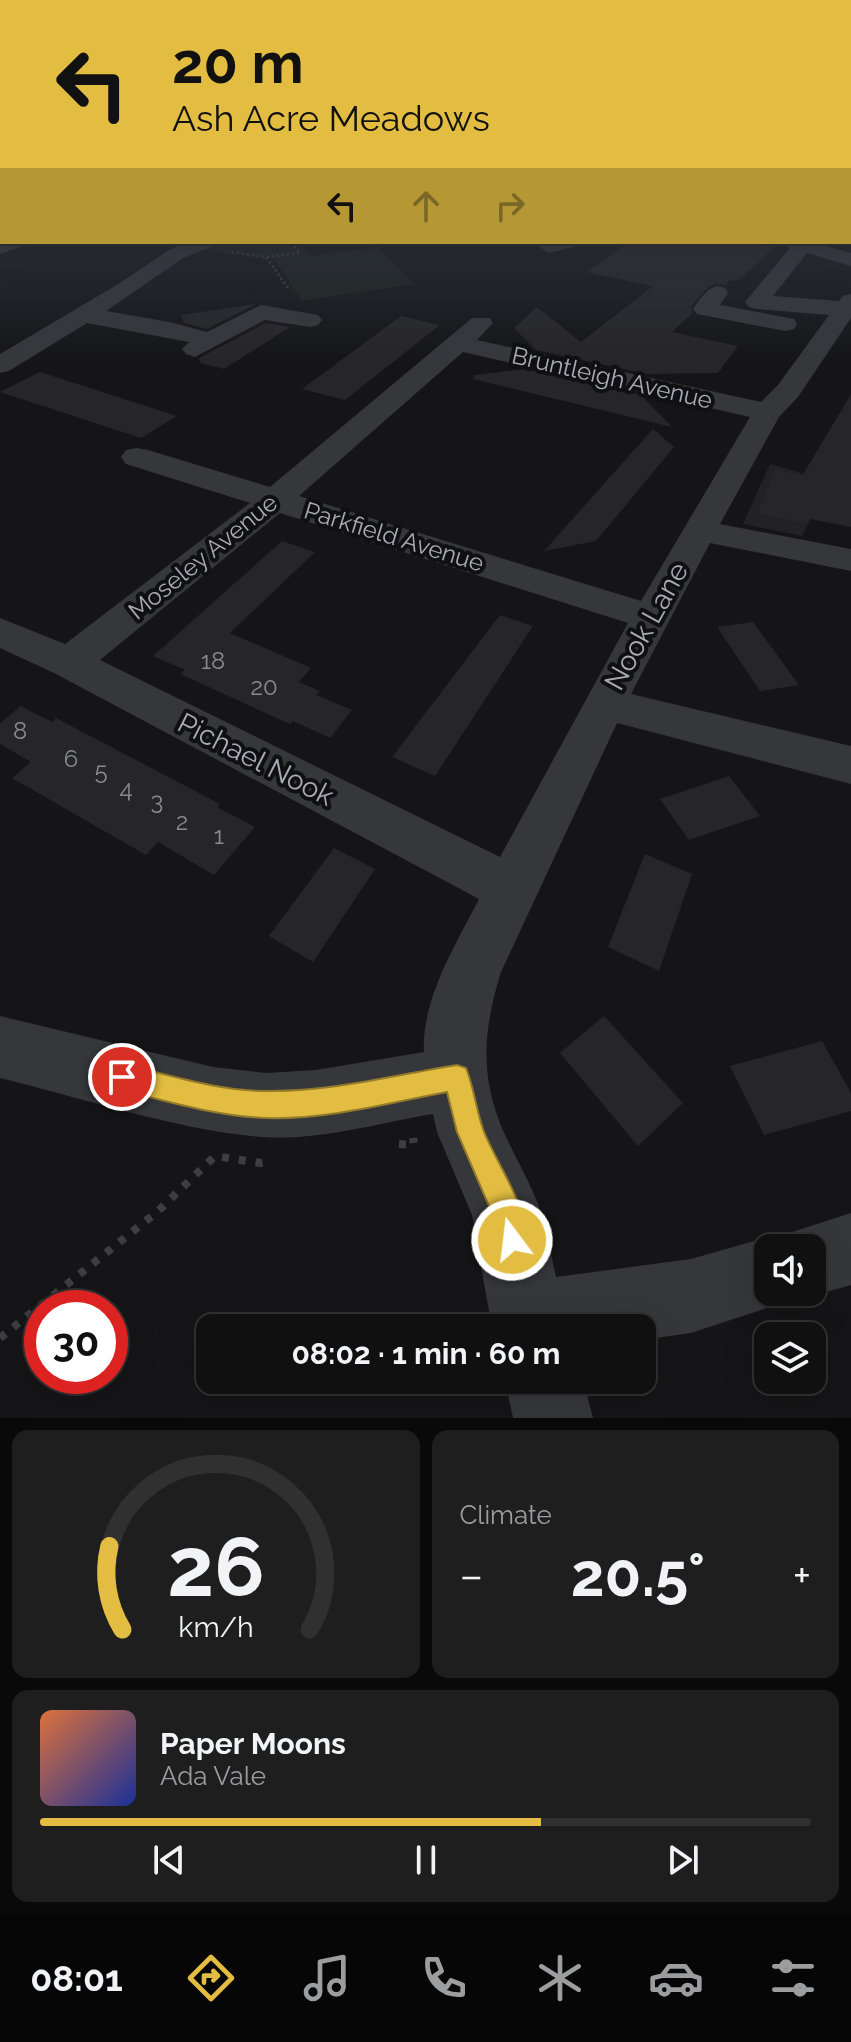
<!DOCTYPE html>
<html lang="en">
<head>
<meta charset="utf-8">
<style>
	body { margin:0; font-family:Raleway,sans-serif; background:#1e1e1f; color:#f1f3f6; height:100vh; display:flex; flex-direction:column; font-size:30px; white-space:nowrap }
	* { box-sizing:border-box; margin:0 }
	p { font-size:26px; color:#9c9d9f }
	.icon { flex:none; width:44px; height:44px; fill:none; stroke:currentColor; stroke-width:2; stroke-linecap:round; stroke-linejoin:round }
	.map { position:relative; height:1418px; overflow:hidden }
	.panel { display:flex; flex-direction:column; gap:12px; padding:12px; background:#090909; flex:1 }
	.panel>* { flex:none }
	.top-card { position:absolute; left:0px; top:0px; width:852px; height:244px; box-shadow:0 8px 32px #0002,0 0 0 2px #303031; background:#e3bd41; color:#111; overflow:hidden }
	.tools { position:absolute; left:754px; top:1234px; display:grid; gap:16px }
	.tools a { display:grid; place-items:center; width:72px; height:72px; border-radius:16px; background:#101011; box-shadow:0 8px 32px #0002,0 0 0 2px #303031; font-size:40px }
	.speed { position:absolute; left:24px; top:1290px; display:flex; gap:16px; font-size:40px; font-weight:700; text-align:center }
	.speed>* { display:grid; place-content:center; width:104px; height:104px; border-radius:50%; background:#101011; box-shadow:0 8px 32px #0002,0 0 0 2px #303031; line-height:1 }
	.speed .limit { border:12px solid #d22; background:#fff; color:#111 }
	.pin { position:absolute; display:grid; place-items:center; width:68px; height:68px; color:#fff; margin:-34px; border:4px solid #fff; border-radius:50%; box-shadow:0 2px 8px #0007 }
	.me { position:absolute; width:88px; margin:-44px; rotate:345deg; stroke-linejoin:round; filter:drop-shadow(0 0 6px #0008) }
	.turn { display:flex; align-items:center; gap:28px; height:168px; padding:0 40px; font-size:36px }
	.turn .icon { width:104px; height:104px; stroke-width:2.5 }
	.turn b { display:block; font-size:56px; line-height:68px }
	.lanes { display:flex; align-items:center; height:76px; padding:0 40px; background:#0003; justify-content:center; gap:40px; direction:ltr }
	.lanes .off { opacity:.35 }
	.big { font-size:60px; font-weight:700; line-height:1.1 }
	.panel .tile { flex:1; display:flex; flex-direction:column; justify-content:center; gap:12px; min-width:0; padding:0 28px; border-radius:16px; background:#1e1e1f }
	.panel .dial { align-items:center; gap:0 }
	.dial svg { height:208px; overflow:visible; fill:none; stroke:#303031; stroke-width:7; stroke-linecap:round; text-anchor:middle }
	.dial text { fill:#f1f3f6; stroke:none }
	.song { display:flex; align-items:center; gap:24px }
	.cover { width:96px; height:96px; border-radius:12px; background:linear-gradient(135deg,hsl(20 70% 55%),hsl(230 70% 35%)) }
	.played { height:8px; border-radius:4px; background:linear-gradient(90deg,#e3bd41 65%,#303031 65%) }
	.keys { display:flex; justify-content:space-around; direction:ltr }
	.heat { display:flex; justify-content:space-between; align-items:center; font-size:44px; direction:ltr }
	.panel .tiles { flex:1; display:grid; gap:12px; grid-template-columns:1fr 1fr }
	.tile:last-child { grid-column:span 2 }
	.trip { position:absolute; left:196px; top:1314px; width:460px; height:80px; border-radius:16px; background:#101011; box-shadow:0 8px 32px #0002,0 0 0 2px #303031; font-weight:700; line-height:80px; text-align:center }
	.tab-bar { display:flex; height:128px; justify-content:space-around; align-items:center; background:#060607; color:#9c9d9f }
	.tab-bar .icon { width:56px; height:56px }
	.tab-bar .active { color:#e3bd41 }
	.tab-bar b { font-size:36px; color:#f1f3f6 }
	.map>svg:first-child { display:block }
	.built { fill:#222124 }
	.green { fill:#1c211d }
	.building { fill:#262528 }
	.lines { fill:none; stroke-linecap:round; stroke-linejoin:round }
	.path-far2 { stroke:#3d3e42; stroke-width:2; stroke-dasharray:2 2; stroke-linecap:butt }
	.path-far1 { stroke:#3d3e42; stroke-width:3; stroke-dasharray:2 3; stroke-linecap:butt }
	.path { stroke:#3d3e42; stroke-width:8; stroke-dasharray:7 10; stroke-linecap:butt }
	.minor { fill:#36373b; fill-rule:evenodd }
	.route { fill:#e3bd41; stroke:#947b2a; stroke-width:2 }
	.labels { text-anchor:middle; stroke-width:8; stroke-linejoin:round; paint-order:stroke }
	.far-street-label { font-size:24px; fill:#a8abb6; stroke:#101012 }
	.number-label { font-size:24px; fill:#888a92 }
	.street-label { font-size:28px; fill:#a8abb6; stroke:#101012 }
</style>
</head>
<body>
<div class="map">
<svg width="851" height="1418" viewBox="0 0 851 1418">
	<rect width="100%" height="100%" fill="#151517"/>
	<!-- built -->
	<path class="built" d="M770 464 851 487 822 496 802 536 743 524Z"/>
	<!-- green -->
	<path class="green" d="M206 242H296L310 256 378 247 414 284 302 301 275 260 191 248Z"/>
	<!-- building -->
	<g class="building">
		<path d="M630 242H777L778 244 738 281 731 280 725 285 716 283 705 290 691 307 693 313 672 332 738 346 718 373 647 374 536 350 514 328 537 307 581 342 653 286 586 272Z"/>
		<path d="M256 304 207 329 184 323 181 315Z"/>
		<path d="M401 316 440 325 345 400 302 389Z"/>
		<path d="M266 323 290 327 224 369 201 363 199 358Z"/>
		<path d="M526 369 641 395 672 427 473 379 474 375Z"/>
		<path d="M40 372 177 416 141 438 0 392Z"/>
		<path d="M851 394V527L810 519 808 524 758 513 775 469 802 476Z"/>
		<path d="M653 429 674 447 596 541 544 551Z"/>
		<path d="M282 541 315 552 230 633 311 668 299 682 320 691 316 695 352 710 330 738 293 721 290 724 180 674 185 670 153 656Z"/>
		<path d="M500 615 533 626 435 776 392 757Z"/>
		<path d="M753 622 799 685 760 691 717 627Z"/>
		<path d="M21 706 52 722 56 718 220 804 217 807 255 827 214 875 158 842 146 855 12 778 31 762 0 744V723Z"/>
		<path d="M729 776 760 816 689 840 660 799Z"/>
		<path d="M334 848 375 869 313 962 269 936Z"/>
		<path d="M645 854 692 874 659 971 608 947Z"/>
		<path d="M604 1016 683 1103 638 1146 560 1053Z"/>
		<path d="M822 1041 851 1093V1111L764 1135 730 1066Z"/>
	</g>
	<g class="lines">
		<!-- path-far2 -->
		<path class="path-far2" d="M290 242 294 246"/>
		<!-- path-far1 -->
		<g class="path-far1">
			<path d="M232 252 266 257 289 289"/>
			<path d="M267 257 300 253 292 244"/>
		</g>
		<!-- path -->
		<g class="path">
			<path d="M399 1144 414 1145 413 1138"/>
			<path d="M0 1338 157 1212 215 1156 260 1163 271 1161"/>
		</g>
		<!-- minor -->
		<g class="minor">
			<path d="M0 164H2L0 170Z"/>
			<rect x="850" y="167" width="1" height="10"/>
			<rect x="850" y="199" width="1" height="10"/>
			<path d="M0 241 2 242H26L23 246 0 254Z"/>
			<path d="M188 242H216L213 246 183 258 106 311 170 322 207 332 261 305 318 315 322 320 318 325 310 327 265 320 195 357 186 354 182 349 189 342 87 323 9 371 0 373V354L120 283 169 250Z"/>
			<path d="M580 242 577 246 549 253 539 247 545 242Z"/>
			<path d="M780 242H812L851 253V266L807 253 773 296 839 301 843 296 851 294V318L798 397 779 417 720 524 851 549V571L710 543 631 694 851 746V784L617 723 501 972C484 1027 479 1073 502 1128 514 1156 531 1183 541 1212 548 1232 551 1256 556 1277L691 1259 768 1237 783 1243 786 1234 851 1213V1285L812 1296 802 1292H812V1248H768V1292H797L794 1299 691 1333 642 1340V1328H492L472 1215 437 1132 433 1114C379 1123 319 1141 263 1137 180 1131 82 1098 0 1078V1016L213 1067 266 1073 316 1070 424 1052C421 1000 456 944 479 899L54 673 0 648V618L65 644 250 503 126 464 121 457 126 450 137 448 148 450 270 487 472 318H490L493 323 477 340 761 402 778 385 829 315 757 309 749 307 745 302 790 248ZM463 352 750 417 641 601 299 496ZM280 513 628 623 500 857 100 660Z"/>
			<path d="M717 286 725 288 728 293 720 305 794 319 797 324 794 329 785 331 697 314 693 309C700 299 706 289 717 286Z"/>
			<path d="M505 1380H583L593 1418H513Z"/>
		</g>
	</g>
	<!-- sky -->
	<linearGradient id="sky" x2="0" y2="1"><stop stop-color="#0c0c0d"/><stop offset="0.45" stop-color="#353b47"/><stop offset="1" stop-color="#353b47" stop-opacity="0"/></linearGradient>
	<rect width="851" height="363" fill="url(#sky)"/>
	<!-- route -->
	<path class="route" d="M122 1064C170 1075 218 1091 267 1091 331 1092 395 1075 457 1065L466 1068C474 1088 476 1109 483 1129 494 1161 537 1217 523 1251L512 1255 502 1251 493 1215 457 1132 447 1092C388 1103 326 1120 266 1118 217 1116 169 1102 122 1090L113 1086 109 1077 113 1068Z"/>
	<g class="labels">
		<!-- far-street labels -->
		<g class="far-street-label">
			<text transform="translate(612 378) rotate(13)" y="8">Bruntleigh Avenue</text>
			<text transform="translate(394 537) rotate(17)" y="8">Parkfield Avenue</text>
			<text transform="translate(203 557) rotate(-39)" y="8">Moseley Avenue</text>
		</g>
		<!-- number labels -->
		<g class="number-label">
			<text x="213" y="669">18</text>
			<text x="264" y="695">20</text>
			<text x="20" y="739">8</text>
			<text x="71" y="767">6</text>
			<text x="101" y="779">5</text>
			<text x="126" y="797">4</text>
			<text x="157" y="809">3</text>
			<text x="182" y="830">2</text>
			<text x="219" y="844">1</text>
		</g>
		<!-- street labels -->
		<g class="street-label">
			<text transform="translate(646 626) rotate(-61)" y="10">Nook Lane</text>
			<text transform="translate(256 759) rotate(27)" y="10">Pichael Nook</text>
		</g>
	</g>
</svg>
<div class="tools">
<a><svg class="icon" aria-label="sound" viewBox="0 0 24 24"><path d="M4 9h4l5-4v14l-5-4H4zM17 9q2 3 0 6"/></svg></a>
<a><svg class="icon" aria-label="layers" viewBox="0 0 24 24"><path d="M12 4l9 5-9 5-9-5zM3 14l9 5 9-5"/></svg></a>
</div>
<div class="speed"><div class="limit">30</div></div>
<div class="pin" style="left:122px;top:1077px;background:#d93025"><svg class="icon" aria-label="arrive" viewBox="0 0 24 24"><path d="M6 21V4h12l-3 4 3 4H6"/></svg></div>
<svg class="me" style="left:512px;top:1240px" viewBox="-20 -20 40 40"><circle r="17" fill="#e3bd41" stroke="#fff" stroke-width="3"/><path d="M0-11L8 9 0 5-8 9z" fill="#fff"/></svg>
<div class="trip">08:02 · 1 min · 60 m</div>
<div class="top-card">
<div class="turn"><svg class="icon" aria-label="left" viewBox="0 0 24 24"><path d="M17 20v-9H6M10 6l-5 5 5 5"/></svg><div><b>20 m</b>Ash Acre Meadows</div></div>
<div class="lanes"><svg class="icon" aria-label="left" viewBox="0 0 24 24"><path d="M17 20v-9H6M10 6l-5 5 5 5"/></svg><svg class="icon off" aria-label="ahead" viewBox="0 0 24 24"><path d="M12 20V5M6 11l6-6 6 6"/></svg><svg class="icon off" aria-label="right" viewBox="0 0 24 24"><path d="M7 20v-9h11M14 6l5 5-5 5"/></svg></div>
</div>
</div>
<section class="panel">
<div class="tiles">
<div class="tile dial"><svg viewBox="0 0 100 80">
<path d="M14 69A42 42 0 1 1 86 69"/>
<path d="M14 69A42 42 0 0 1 9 37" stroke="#e3bd41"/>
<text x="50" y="56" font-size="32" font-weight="700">26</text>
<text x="50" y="72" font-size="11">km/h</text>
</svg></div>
<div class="tile"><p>Climate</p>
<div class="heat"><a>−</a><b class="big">20.5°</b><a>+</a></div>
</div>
<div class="tile">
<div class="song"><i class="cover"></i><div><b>Paper Moons</b><p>Ada Vale</p></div></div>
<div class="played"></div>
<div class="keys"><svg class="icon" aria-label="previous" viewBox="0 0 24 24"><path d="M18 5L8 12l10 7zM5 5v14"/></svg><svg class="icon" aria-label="pause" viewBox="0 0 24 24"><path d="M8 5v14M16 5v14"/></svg><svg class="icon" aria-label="next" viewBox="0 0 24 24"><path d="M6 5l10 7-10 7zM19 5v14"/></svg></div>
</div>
</div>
</section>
<nav class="tab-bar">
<b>08:01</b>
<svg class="icon active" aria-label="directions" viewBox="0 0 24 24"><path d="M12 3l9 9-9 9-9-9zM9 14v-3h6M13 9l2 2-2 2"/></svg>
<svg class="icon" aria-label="music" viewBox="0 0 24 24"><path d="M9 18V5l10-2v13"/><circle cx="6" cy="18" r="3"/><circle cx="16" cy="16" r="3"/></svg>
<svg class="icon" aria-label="phone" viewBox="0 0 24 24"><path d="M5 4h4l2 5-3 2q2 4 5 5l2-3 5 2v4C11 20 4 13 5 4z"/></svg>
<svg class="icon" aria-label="climate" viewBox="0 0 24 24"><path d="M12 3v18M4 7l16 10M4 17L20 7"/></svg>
<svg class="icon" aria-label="car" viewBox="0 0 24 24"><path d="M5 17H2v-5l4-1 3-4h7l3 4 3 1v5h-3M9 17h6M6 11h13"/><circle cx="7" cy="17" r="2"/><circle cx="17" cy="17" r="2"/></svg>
<svg class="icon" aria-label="filters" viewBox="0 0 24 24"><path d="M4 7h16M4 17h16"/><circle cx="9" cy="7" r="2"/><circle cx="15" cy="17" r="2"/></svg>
</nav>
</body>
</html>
